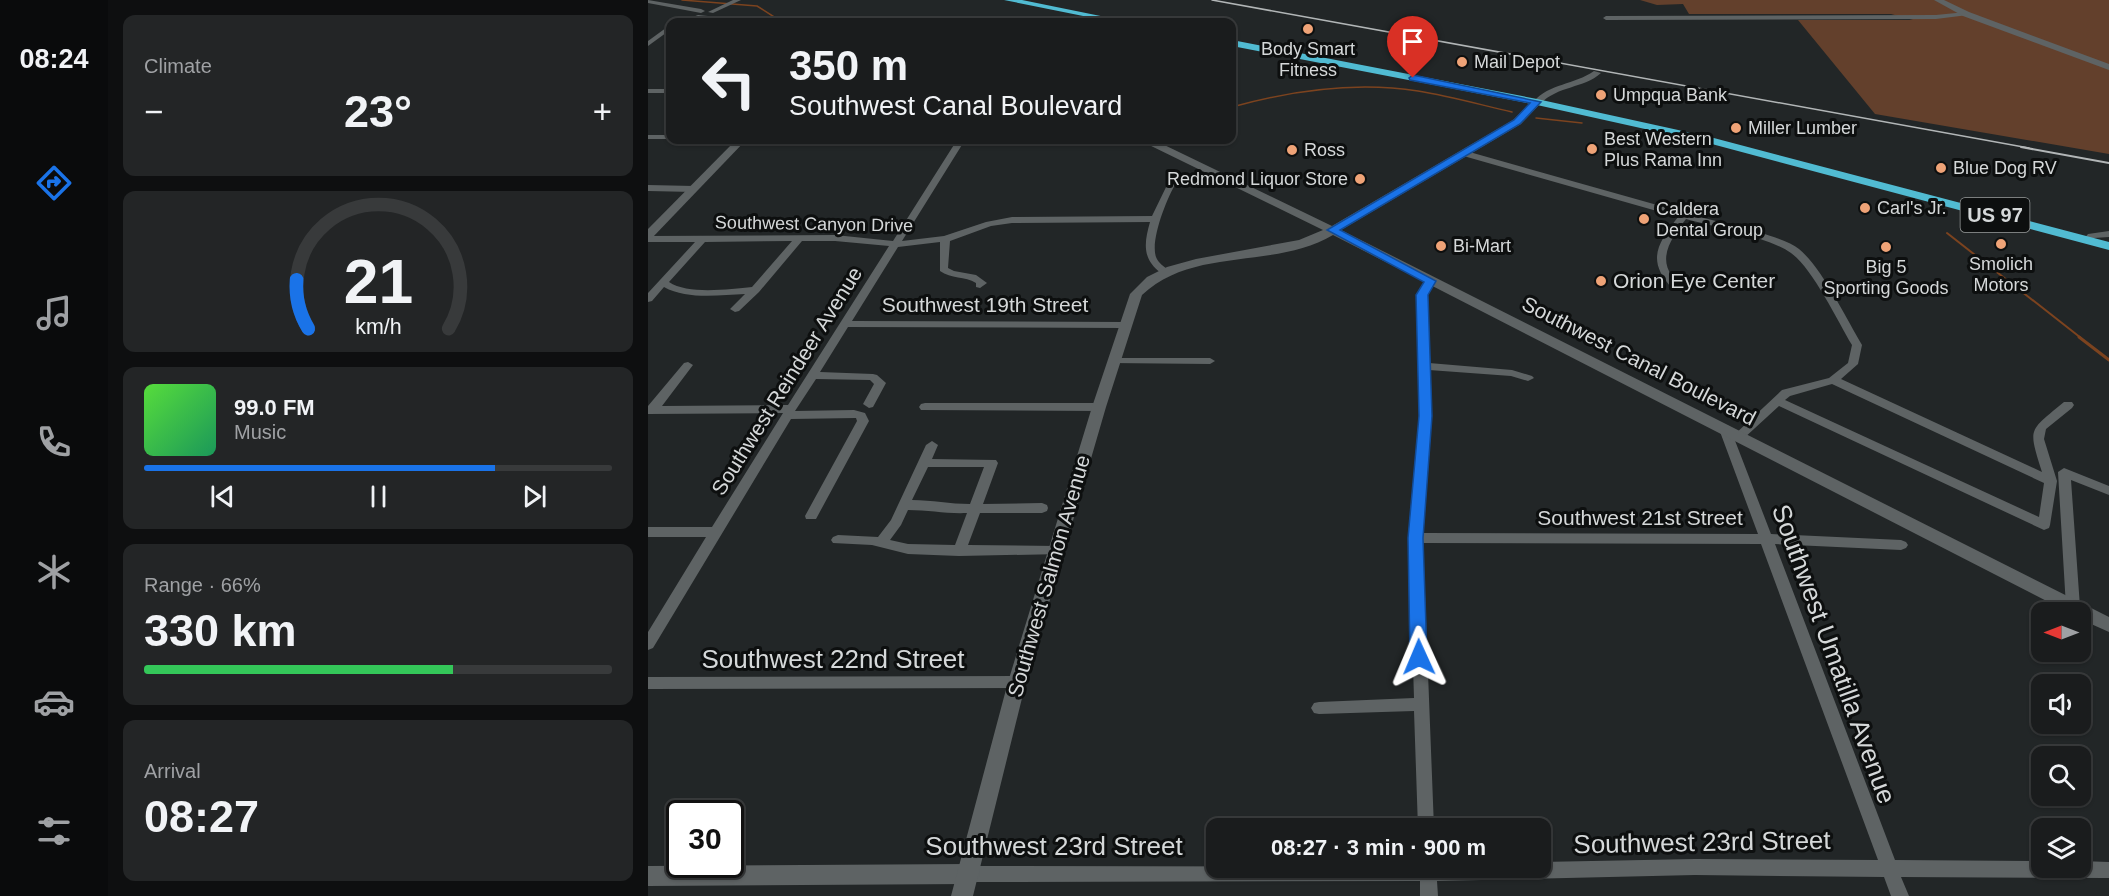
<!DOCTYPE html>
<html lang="en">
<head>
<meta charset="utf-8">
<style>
	body { margin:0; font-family:Arial,sans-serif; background:#232526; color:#f1f3f6; height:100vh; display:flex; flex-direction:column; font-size:22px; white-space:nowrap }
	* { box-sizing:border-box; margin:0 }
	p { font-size:20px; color:#9fa1a4 }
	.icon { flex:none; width:33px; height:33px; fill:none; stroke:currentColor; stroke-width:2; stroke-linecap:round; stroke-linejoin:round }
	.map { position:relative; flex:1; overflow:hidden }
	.details { display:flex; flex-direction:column; gap:15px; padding:15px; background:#0e0f10; width:540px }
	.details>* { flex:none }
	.banner { position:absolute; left:18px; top:18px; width:570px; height:126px; border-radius:12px; box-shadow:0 2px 4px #0004,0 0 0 2px #383a3b; background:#1a1c1d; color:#f1f3f6; overflow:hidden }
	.needle { width:39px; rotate:270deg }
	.buttons { position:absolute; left:1383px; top:602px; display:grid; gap:12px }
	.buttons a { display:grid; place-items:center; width:60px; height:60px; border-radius:12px; background:#1a1c1d; box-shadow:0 2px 4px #0004,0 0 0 2px #383a3b; font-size:30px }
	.speed { position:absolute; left:18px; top:800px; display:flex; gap:12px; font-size:30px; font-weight:700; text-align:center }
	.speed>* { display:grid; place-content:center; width:78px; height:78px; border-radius:50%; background:#1a1c1d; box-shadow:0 2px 4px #0004,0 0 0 2px #383a3b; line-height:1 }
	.speed .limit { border:3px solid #111; border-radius:9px; background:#fff; color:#111 }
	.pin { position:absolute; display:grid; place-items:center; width:51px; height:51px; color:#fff; margin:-62px -26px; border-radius:50% 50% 50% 0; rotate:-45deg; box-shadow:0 0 6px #0007 }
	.pin .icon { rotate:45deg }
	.me { position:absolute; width:66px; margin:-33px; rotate:359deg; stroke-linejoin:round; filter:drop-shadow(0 0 4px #0008) }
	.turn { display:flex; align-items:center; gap:21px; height:126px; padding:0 24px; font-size:27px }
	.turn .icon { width:78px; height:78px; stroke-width:2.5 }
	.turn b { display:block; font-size:42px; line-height:51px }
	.big { font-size:45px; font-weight:600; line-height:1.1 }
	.details .widget { flex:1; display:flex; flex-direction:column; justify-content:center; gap:9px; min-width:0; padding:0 21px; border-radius:12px; background:#232526 }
	.details .dial { align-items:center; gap:0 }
	.dial svg { height:156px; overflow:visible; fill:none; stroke:#383a3b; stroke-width:7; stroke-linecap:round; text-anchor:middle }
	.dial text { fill:#f1f3f6; stroke:none }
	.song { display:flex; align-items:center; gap:18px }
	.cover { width:72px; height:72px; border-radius:9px; background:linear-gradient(135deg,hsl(110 70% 55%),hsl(150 70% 35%)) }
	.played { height:6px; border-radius:3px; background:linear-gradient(90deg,#1a73e8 75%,#383a3b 75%) }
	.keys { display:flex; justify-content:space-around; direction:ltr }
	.heat { display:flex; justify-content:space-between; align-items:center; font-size:33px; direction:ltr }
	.charge { height:9px; border-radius:4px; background:linear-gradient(90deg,#34c759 66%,#383a3b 0) }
	.trip { position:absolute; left:558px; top:818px; width:345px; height:60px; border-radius:12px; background:#1a1c1d; box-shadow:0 2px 4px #0004,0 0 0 2px #383a3b; font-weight:600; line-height:60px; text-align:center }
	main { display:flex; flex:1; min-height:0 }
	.tabs { display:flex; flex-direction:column; width:108px; justify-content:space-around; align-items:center; background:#0a0b0c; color:#9fa1a4 }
	.tabs .icon { width:42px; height:42px }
	.tabs .on { color:#1a73e8 }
	.tabs b { font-size:27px; color:#f1f3f6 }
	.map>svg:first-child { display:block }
	.green { fill:#63402c }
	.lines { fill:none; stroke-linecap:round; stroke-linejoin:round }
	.stream-far2 { stroke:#7c431f; stroke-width:1.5 }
	.stream-far1 { stroke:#7c431f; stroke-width:2 }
	.stream { stroke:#7c431f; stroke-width:3 }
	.minor { fill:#5e6364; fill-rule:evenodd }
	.tertiary { fill:#5e6364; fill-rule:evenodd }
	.secondary { fill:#5e6364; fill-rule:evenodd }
	.trunk { fill:#51bbd2; fill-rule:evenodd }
	.rail-far1 { stroke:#b2b6b7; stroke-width:1.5 }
	.rail { stroke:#b2b6b7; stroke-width:2 }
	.route { fill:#1a73e8; stroke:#114b97; stroke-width:1.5 }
	.poi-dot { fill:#efa377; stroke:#0d0f0f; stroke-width:2 }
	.labels { text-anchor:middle; stroke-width:6; stroke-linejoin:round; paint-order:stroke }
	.far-poi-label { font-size:18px; fill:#d5d8d9; stroke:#0d0f0f; text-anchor:start }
	.far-street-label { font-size:18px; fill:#d5d8d9; stroke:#0d0f0f }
	.shield { fill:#0d0f0f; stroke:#999c9c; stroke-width:1.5 }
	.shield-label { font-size:20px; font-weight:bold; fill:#d5d8d9 }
	.poi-label { font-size:21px; fill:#d5d8d9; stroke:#0d0f0f; text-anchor:start }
	.street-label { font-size:21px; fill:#d5d8d9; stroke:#0d0f0f }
	.near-street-label { font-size:26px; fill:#d5d8d9; stroke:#0d0f0f }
</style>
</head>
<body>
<main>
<nav class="tabs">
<b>08:24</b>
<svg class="icon on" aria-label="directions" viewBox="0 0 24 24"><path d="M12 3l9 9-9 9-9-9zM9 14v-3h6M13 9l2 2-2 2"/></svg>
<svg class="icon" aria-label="music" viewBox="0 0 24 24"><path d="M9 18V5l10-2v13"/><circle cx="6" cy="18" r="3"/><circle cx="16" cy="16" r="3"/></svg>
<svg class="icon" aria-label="phone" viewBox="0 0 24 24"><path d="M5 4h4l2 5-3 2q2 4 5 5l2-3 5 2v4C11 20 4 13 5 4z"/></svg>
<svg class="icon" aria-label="climate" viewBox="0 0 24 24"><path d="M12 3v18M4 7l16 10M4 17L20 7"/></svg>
<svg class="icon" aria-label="car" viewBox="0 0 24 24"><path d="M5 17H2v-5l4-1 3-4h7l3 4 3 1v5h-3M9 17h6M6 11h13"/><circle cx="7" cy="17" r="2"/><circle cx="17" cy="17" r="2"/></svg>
<svg class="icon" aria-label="filters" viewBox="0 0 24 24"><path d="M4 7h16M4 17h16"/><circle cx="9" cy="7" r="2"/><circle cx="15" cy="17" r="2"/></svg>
</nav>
<section class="details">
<div class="widget"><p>Climate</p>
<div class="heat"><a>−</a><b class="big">23°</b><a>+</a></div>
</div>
<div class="widget dial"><svg viewBox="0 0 100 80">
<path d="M14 69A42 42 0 1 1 86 69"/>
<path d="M14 69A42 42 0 0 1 8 44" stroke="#1a73e8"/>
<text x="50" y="56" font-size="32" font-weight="700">21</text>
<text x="50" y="72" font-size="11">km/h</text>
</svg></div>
<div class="widget">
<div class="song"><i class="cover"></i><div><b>99.0 FM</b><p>Music</p></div></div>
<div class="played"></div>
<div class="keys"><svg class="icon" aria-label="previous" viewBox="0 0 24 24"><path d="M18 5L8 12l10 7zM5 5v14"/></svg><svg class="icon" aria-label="pause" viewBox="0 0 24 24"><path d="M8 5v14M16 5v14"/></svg><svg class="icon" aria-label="next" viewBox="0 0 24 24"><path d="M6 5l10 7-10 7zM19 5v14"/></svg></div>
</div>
<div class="widget"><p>Range · 66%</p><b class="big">330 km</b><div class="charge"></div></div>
<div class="widget"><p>Arrival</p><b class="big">08:27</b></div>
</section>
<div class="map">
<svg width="1461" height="896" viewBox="0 0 1461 896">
	<rect width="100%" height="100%" fill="#222627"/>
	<!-- green -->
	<path class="green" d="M992 0H1461V154L1227 114 1150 20H1265L1243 14H1041L1035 4 1009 5Z"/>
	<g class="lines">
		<!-- stream-far2 -->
		<g class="stream-far2">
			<path d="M34 0 109 6 134 22"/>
			<path d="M584 107C645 90 707 81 770 91 802 96 833 105 864 112"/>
			<path d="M888 118 934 123"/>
		</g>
		<!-- stream-far1 -->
		<path class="stream-far1" d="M1299 233 1433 338"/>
		<!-- stream -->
		<path class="stream" d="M1431 337 1461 360"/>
		<!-- minor -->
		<g class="minor">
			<path d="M85 0H93L65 13 60 12Z"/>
			<path d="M1318 12 1321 14 1320 15 1288 19 958 20 955 18 958 16 1288 15Z"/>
			<path d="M50 15 53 17 52 18 39 22H31Z"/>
			<path d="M22 25V30L0 46V41Z"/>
			<path d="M946 71 953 73C935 89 911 85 892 104L885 102C902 83 926 85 946 71Z"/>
			<rect x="0" y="89" width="22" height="4"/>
			<rect x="0" y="135" width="22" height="4"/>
			<path d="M309 140H317L254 241 296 236 338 222 364 217 504 216 521 181 524 180 528 183C519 198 502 240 508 257 510 263 516 266 521 271L519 273H513C494 259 496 243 502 222L364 223 343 226 302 241 300 268 306 271 328 275 339 283 332 288 328 287V283C317 276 303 279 292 271V242L250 247 204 321 476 322 481 325 476 328 200 327 172 372 225 374 229 375 238 383 225 407 221 408 215 404 226 384 222 380 168 379 147 411 206 410 217 413 221 421 168 519H158L157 516 209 421 208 418 143 419 5 648 0 650V632L58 537H0V527H64L135 413 0 414V406L36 363 40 362 45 365 14 406 140 405 241 246 187 241H154L111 292 91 311 87 312 82 309 97 294C72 295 39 300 16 287L4 301 0 302V293L47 242H0V236L187 235 245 241ZM144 241 104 287C82 289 40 295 21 282L57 242Z"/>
			<path d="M812 151H818L1034 212H1040L1041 214C1068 222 1132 234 1151 249 1174 268 1198 318 1214 345L1210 364 1193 379 1394 472C1380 427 1380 432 1416 402H1424L1426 405 1424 408 1398 429 1396 439 1409 481 1402 525 1401 528 1396 530 1131 406 1095 439 1091 440 1086 438 1123 534 1253 540 1258 542 1260 545 1258 548 1253 550 1127 544 1247 860 1394 861V867H1432V861L1461 862V878L1253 877 1261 896H1243L1236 877 1047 875 789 881 790 896H772V881L321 882 315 880 312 874 315 868 321 866 892 867V862L1047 859 1230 860 1113 544 775 543 786 828H770L766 711 671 714 666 713 663 708 666 703 671 702 766 698 761 538 771 415 769 295 778 279H786L787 281 779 295 781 363 864 370 884 376 886 378 880 381 863 376 781 370 783 415 775 533 1110 534 1071 429 1077 425 1081 426 1085 436 1134 390 1181 378 1200 363 1204 345C1189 320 1165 269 1143 253 1123 238 1064 226 1038 219 1026 235 1009 256 1024 276 1027 280 1031 283 1034 287L1033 289H1025C998 261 1009 244 1030 217L812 155ZM1184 384 1396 483 1391 517 1137 400 1142 396Z"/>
			<path d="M0 185 46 186 50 189 46 192 0 191Z"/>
			<path d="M1461 231V237L1446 238 1440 243 1435 240 1440 234Z"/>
			<path d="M466 358H562L567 361 562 364 462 363 461 361 462 359Z"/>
			<path d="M277 403H451L457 407 451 411 273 410 271 407 273 404Z"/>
			<path d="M284 441 290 445 284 459 348 460 350 463 335 504 394 503 399 505 400 508 399 511 394 513H332L320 545 409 546 414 548 416 551 414 554 311 556 260 554 224 545 185 543 183 540 185 537 190 535 230 537 243 520 278 445ZM280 467H336L322 504C302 504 284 500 264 500ZM260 510C281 510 299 514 319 513L307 545 260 544 242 540 253 525Z"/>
			<path d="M1416 468 1461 486V495L1423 480 1432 607 1430 611H1420L1418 607 1410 472Z"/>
			<path d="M369 676 374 678 376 682 374 686 369 688 0 689V677Z"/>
		</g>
		<!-- tertiary -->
		<g class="tertiary">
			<path d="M88 140H98L4 238 0 240V229Z"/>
			<path d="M321 864 329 867 332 874 329 881 321 884 0 886V866Z"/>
		</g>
		<!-- secondary -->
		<g class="secondary">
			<path d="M0 0 53 9 57 11 53 13 0 3Z"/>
			<path d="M1286 0H1296L1321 12 1461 64V70L1315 16Z"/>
			<path d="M50 15 90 19 94 22 53 19H50Z"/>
			<path d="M886 100 894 102 873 124 693 230 1461 617V632L1432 619V612H1420L685 235C626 270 546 246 494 295L458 407 378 682 325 896H303L360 682 444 407 482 294 499 277 519 267 548 259 651 240 675 230 495 142 494 140H506L684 226 865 120Z"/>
		</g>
		<!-- trunk -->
		<g class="trunk">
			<path d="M356 0H374L482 22H465Z"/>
			<path d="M584 40 889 99 1062 137 1461 242V250L1060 143 889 105 584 46Z"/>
		</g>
		<!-- rail-far1 -->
		<path class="rail-far1" d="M564 0 1381 148"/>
		<!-- rail -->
		<path class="rail" d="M1373 147 1461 163"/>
	</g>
	<!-- route -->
	<path class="route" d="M765 75 893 102 872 124 692 230 788 281 780 295 784 416 775 538 779 657 776 661 771 663 765 661 762 657 760 538 771 416 768 295 776 282 679 230 866 120 882 103 762 80 761 78Z"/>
	<!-- markers -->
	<g class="poi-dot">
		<circle cx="660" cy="29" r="6"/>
		<circle cx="814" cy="62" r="6"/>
		<circle cx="953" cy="95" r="6"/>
		<circle cx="1088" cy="128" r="6"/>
		<circle cx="944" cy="149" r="6"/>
		<circle cx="644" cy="150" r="6"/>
		<circle cx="1293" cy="168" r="6"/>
		<circle cx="712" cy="179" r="6"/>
		<circle cx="1217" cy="208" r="6"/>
		<circle cx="996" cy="219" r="6"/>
		<circle cx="1353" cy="244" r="6"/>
		<circle cx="793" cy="246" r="6"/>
		<circle cx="1238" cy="247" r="6"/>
		<circle cx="953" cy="281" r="6"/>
	</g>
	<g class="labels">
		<!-- far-poi labels -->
		<g class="far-poi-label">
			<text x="660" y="55" text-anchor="middle">Body Smart<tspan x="660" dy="21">Fitness</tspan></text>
			<text x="826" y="68">Mail Depot</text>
			<text x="965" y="101">Umpqua Bank</text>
			<text x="1100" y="134">Miller Lumber</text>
			<text x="956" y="145">Best Western<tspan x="956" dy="21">Plus Rama Inn</tspan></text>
			<text x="656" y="156">Ross</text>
			<text x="1305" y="174">Blue Dog RV</text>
			<text x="700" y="185" text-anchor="end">Redmond Liquor Store</text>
			<text x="1229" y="214">Carl's Jr.</text>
			<text x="1008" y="215">Caldera<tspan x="1008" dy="21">Dental Group</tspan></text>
			<text x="805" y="252">Bi-Mart</text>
			<text x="1353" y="270" text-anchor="middle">Smolich<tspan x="1353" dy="21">Motors</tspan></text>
			<text x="1238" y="273" text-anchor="middle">Big 5<tspan x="1238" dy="21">Sporting Goods</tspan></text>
		</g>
		<!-- far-street labels -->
		<g class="far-street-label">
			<text transform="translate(166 224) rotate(1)" y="6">Southwest Canyon Drive</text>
		</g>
		<!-- shield labels -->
		<rect class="shield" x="1312.5" y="198" width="69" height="34" rx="4.5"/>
		<g class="shield-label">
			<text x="1347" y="222">US 97</text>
		</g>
		<!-- poi labels -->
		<g class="poi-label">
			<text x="965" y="288">Orion Eye Center</text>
		</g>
		<!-- street labels -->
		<g class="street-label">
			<text x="337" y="312">Southwest 19th Street</text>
			<text transform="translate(991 361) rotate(27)" y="7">Southwest Canal Boulevard</text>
			<text transform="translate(139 381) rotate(-58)" y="7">Southwest Reindeer Avenue</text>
			<text x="992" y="525">Southwest 21st Street</text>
			<text transform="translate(401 576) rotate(-74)" y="7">Southwest Salmon Avenue</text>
		</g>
		<!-- near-street labels -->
		<g class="near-street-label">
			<text transform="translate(1186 654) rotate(70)" y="9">Southwest Umatilla Avenue</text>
			<text x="185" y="668">Southwest 22nd Street</text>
			<text transform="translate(1054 842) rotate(-1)" y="9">Southwest 23rd Street</text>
			<text x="406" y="855">Southwest 23rd Street</text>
		</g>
	</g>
</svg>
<div class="buttons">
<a><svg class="needle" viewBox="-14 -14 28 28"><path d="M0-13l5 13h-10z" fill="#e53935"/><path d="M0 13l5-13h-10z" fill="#9fa1a4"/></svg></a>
<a><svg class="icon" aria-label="sound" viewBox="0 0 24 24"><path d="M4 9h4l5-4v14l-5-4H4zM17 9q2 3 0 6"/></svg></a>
<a><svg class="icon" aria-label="search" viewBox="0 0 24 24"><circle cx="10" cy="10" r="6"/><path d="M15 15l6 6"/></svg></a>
<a><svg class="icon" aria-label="layers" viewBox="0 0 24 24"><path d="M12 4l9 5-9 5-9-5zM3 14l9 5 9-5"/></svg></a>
</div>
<div class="speed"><div class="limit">30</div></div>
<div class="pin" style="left:765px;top:78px;background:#d93025"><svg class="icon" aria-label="arrive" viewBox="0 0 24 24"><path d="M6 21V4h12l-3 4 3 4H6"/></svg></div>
<svg class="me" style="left:771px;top:657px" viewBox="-20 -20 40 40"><path d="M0-17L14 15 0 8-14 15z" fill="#1a73e8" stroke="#fff" stroke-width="4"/></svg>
<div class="trip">08:27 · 3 min · 900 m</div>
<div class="banner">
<div class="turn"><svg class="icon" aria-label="left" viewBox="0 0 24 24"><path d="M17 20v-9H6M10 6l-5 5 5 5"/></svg><div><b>350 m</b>Southwest Canal Boulevard</div></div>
</div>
</div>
</main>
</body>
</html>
